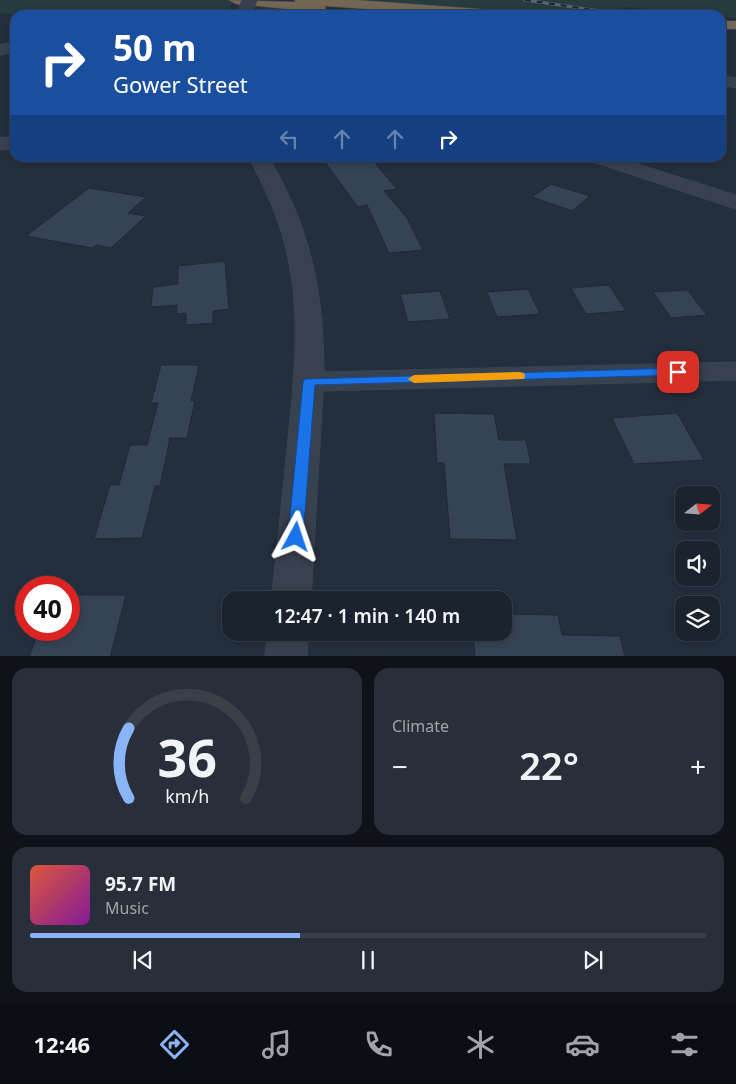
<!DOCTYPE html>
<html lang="en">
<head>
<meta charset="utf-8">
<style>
	body { margin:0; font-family:"Noto Sans",sans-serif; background:#282f3a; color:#f1f3f6; height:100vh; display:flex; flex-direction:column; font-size:19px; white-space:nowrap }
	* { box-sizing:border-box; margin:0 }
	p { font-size:16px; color:#a0a4aa }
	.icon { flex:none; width:28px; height:28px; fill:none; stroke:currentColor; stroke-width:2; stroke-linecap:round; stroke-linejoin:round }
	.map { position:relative; height:656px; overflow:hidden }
	.details { display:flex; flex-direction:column; gap:12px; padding:12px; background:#0f1319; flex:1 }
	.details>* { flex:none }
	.banner { position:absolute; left:10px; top:10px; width:716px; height:152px; border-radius:15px; box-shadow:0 2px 8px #0003,0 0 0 1px #39404a; background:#1a4fa0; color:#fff; overflow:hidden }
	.needle { width:32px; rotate:73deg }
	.buttons { position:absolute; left:675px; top:486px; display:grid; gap:10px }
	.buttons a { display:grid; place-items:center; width:45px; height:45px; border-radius:10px; background:#1b232e; box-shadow:0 2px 8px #0003,0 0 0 1px #39404a; font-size:25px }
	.speed { position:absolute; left:15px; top:576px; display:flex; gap:10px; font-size:25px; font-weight:700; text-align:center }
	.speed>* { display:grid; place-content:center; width:65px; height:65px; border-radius:50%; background:#1b232e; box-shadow:0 2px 8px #0003,0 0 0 1px #39404a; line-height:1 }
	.speed .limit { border:8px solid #d22; background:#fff; color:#111 }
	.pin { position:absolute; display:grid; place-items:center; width:42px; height:42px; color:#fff; margin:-21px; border-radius:10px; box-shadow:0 2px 8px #0006 }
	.me { position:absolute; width:55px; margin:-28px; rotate:5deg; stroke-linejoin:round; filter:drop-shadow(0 0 4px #0008) }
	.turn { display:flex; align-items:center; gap:18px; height:105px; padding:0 20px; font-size:22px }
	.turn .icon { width:65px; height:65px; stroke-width:2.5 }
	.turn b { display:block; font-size:35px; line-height:42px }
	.lanes { display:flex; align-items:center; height:48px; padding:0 20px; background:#0003; justify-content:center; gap:25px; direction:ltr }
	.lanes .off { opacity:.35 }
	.big { font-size:38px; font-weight:600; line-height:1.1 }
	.details .widget { flex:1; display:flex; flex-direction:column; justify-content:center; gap:8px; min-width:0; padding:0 18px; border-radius:15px; background:#282f3a }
	.details .dial { align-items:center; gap:0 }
	.dial svg { height:130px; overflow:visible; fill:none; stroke:#39404a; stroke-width:7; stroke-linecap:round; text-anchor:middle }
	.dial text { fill:#f1f3f6; stroke:none }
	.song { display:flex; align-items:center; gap:15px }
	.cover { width:60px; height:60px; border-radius:8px; background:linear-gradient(135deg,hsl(10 70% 55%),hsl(290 70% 35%)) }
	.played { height:5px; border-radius:2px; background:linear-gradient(90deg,#8ab4f8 40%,#39404a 40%) }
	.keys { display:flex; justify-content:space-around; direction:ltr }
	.heat { display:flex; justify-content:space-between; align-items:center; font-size:28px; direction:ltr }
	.details .tiles { flex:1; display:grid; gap:12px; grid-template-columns:1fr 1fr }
	.widget:last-child { grid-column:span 2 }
	.trip { position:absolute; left:222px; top:591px; width:290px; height:50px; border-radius:15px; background:#1b232e; box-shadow:0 2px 8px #0003,0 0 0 1px #39404a; font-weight:600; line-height:50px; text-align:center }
	.menu { display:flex; height:80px; justify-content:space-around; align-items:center; background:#0b0e12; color:#a0a4aa }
	.menu .icon { width:35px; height:35px }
	.menu .active { color:#8ab4f8 }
	.menu b { font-size:22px; color:#f1f3f6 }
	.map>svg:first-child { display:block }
	.green { fill:#263c3f }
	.building { fill:#364354; stroke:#1f2835 }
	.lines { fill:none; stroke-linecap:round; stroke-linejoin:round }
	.minor-casing { stroke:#414a57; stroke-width:1 }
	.highway-casing { stroke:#434c59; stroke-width:1 }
	.minor { fill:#38414e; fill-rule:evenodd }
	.highway { fill:#746855; fill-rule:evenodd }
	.rail-casing { stroke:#5a6575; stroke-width:3 }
	.rail { stroke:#1d2633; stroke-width:2; stroke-dasharray:6; stroke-linecap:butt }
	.minor-bridge-casing { stroke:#414a57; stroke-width:15; stroke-linecap:butt }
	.minor-bridge { stroke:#38414e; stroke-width:14 }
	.route { fill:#1a73e8; stroke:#114b97 }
	.slow { fill:#f59e0b }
</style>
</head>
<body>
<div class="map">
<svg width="736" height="657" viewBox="0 0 736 657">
	<rect width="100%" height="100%" fill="#242f3e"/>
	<!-- green -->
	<g class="green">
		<path d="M0 0H235L226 15H20L0 13Z"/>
		<path d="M322 0H736V18L721 17V15L623 7 611 15H547L489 13Z"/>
		<path d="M260 7 349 15 265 13 261 11Z"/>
	</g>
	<!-- building -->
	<g class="building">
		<path d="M322 158H371L397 189 384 191 407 218 423 250 389 253 367 205 358 207Z"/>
		<path d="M551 184 590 196 572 211 532 197Z"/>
		<path d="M89 188 146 197 128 213 146 216 111 248 96 245 92 248 26 236Z"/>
		<path d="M225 261 229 309 213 311V323L186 325V313L177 314V305L151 307 153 287 178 284V266Z"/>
		<path d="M609 285 626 311 586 314 571 288Z"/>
		<path d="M528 289 540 314 497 317 487 292Z"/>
		<path d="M687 290 707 315 671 318 653 292Z"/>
		<path d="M440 291 450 319 408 322 400 294Z"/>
		<path d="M161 365H199L191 401H195L187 438H170L160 486H155L142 538 94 539 110 485H119L130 445H147L158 403H151Z"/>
		<path d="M434 413 494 414 499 440H526L531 464H504L517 540 450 539 444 463H437Z"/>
		<path d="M677 413 704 460 634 464 612 418Z"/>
		<path d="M69 595H126L110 657H29L39 630H69Z"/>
		<path d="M504 614 558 615 562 635 620 636 625 657H475L473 632H504Z"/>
	</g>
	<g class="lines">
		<defs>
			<g id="minor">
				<path d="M15 42V52L0 55V45Z"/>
				<path d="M721 75 736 78V88L721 85Z"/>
				<path d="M15 137V149L0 150V138Z"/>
				<path d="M249 158H269C311 229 323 289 324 372L736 362V380L323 391 311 600H271C277 550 282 499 287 449 294 379 303 307 283 238 275 210 263 184 249 158Z"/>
				<path d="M590 158H619L736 195V209L593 162Z"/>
				<path d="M268 632H308L307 657H265Z"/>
			</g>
			<g id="highway">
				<path d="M229 0 296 2 294 0H356L508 11 515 15H452L324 6 326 8 324 11 319 12 236 4Z"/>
				<rect x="721" y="21" width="15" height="8"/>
			</g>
		</defs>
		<!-- minor casing -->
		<use href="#minor" class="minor-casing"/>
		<!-- highway casing -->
		<use href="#highway" class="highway-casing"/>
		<!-- minor -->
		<use href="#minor" class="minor"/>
		<!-- highway -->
		<use href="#highway" class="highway"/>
		<defs>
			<path id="rail" d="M525 0 614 13"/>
		</defs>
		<!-- rail casing -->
		<use href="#rail" class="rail-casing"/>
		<!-- rail -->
		<use href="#rail" class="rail"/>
		<defs>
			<path id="minor-bridge" d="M245 10 250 0"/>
		</defs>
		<!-- minor-bridge casing -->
		<use href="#minor-bridge" class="minor-bridge-casing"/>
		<!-- minor-bridge -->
		<use href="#minor-bridge" class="minor-bridge"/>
	</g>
	<!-- route -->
	<path class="route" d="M678 368 682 369 684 372 682 375 315 385 303 537 301 541 296 543 291 541 288 537 303 382 305 379Z"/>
	<!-- slow -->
	<path class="slow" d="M519 372 524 373 525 376 524 379 414 383 408 379 414 375Z"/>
</svg>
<div class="buttons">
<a><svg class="needle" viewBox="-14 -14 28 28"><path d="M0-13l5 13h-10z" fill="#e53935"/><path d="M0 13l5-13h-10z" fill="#a0a4aa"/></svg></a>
<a><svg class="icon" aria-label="sound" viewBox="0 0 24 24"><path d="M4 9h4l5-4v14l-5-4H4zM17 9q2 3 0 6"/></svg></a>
<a><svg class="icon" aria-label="layers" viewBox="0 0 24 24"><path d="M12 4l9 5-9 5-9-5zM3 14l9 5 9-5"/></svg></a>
</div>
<div class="speed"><div class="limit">40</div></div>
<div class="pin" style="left:678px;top:372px;background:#d93025"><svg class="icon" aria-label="arrive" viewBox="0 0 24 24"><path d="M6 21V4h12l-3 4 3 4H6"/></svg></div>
<svg class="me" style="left:296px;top:537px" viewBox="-20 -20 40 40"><path d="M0-17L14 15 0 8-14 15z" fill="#1a73e8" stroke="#fff" stroke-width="4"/></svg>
<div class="trip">12:47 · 1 min · 140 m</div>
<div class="banner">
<div class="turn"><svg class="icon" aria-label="right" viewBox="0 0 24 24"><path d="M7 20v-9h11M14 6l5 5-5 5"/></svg><div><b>50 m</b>Gower Street</div></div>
<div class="lanes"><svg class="icon off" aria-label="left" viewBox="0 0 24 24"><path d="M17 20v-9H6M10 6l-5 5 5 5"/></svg><svg class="icon off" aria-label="ahead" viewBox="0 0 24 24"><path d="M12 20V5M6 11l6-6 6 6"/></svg><svg class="icon off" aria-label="ahead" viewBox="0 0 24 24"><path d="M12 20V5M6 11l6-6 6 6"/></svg><svg class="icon" aria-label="right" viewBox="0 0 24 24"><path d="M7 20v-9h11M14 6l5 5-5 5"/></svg></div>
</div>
</div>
<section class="details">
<div class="tiles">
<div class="widget dial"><svg viewBox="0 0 100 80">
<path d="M14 69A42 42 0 1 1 86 69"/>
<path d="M14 69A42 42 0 0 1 14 26" stroke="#8ab4f8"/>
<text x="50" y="56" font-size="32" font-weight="700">36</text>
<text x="50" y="72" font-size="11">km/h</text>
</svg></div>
<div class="widget"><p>Climate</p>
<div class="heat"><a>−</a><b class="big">22°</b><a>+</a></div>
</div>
<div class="widget">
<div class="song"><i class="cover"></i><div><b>95.7 FM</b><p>Music</p></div></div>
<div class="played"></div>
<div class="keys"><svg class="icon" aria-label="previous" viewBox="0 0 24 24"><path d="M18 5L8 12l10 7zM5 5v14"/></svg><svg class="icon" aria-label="pause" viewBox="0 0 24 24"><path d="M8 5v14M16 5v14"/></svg><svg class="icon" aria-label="next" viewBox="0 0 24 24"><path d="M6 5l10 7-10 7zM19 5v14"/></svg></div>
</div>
</div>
</section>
<nav class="menu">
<b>12:46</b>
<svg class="icon active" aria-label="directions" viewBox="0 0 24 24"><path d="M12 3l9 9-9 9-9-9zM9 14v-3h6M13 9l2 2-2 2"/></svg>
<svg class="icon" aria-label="music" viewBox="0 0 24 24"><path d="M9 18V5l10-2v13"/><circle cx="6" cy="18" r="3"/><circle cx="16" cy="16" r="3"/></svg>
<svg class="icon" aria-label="phone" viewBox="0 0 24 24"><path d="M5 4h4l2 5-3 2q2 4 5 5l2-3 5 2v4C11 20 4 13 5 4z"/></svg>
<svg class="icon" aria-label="climate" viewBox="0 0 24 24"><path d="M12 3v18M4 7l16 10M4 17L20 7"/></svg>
<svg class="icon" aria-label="car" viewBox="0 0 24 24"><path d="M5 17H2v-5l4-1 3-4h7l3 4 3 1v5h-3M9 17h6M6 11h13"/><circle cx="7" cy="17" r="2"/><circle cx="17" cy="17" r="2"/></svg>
<svg class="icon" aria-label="filters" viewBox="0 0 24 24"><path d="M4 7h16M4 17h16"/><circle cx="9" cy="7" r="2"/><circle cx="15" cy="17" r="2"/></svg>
</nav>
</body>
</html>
